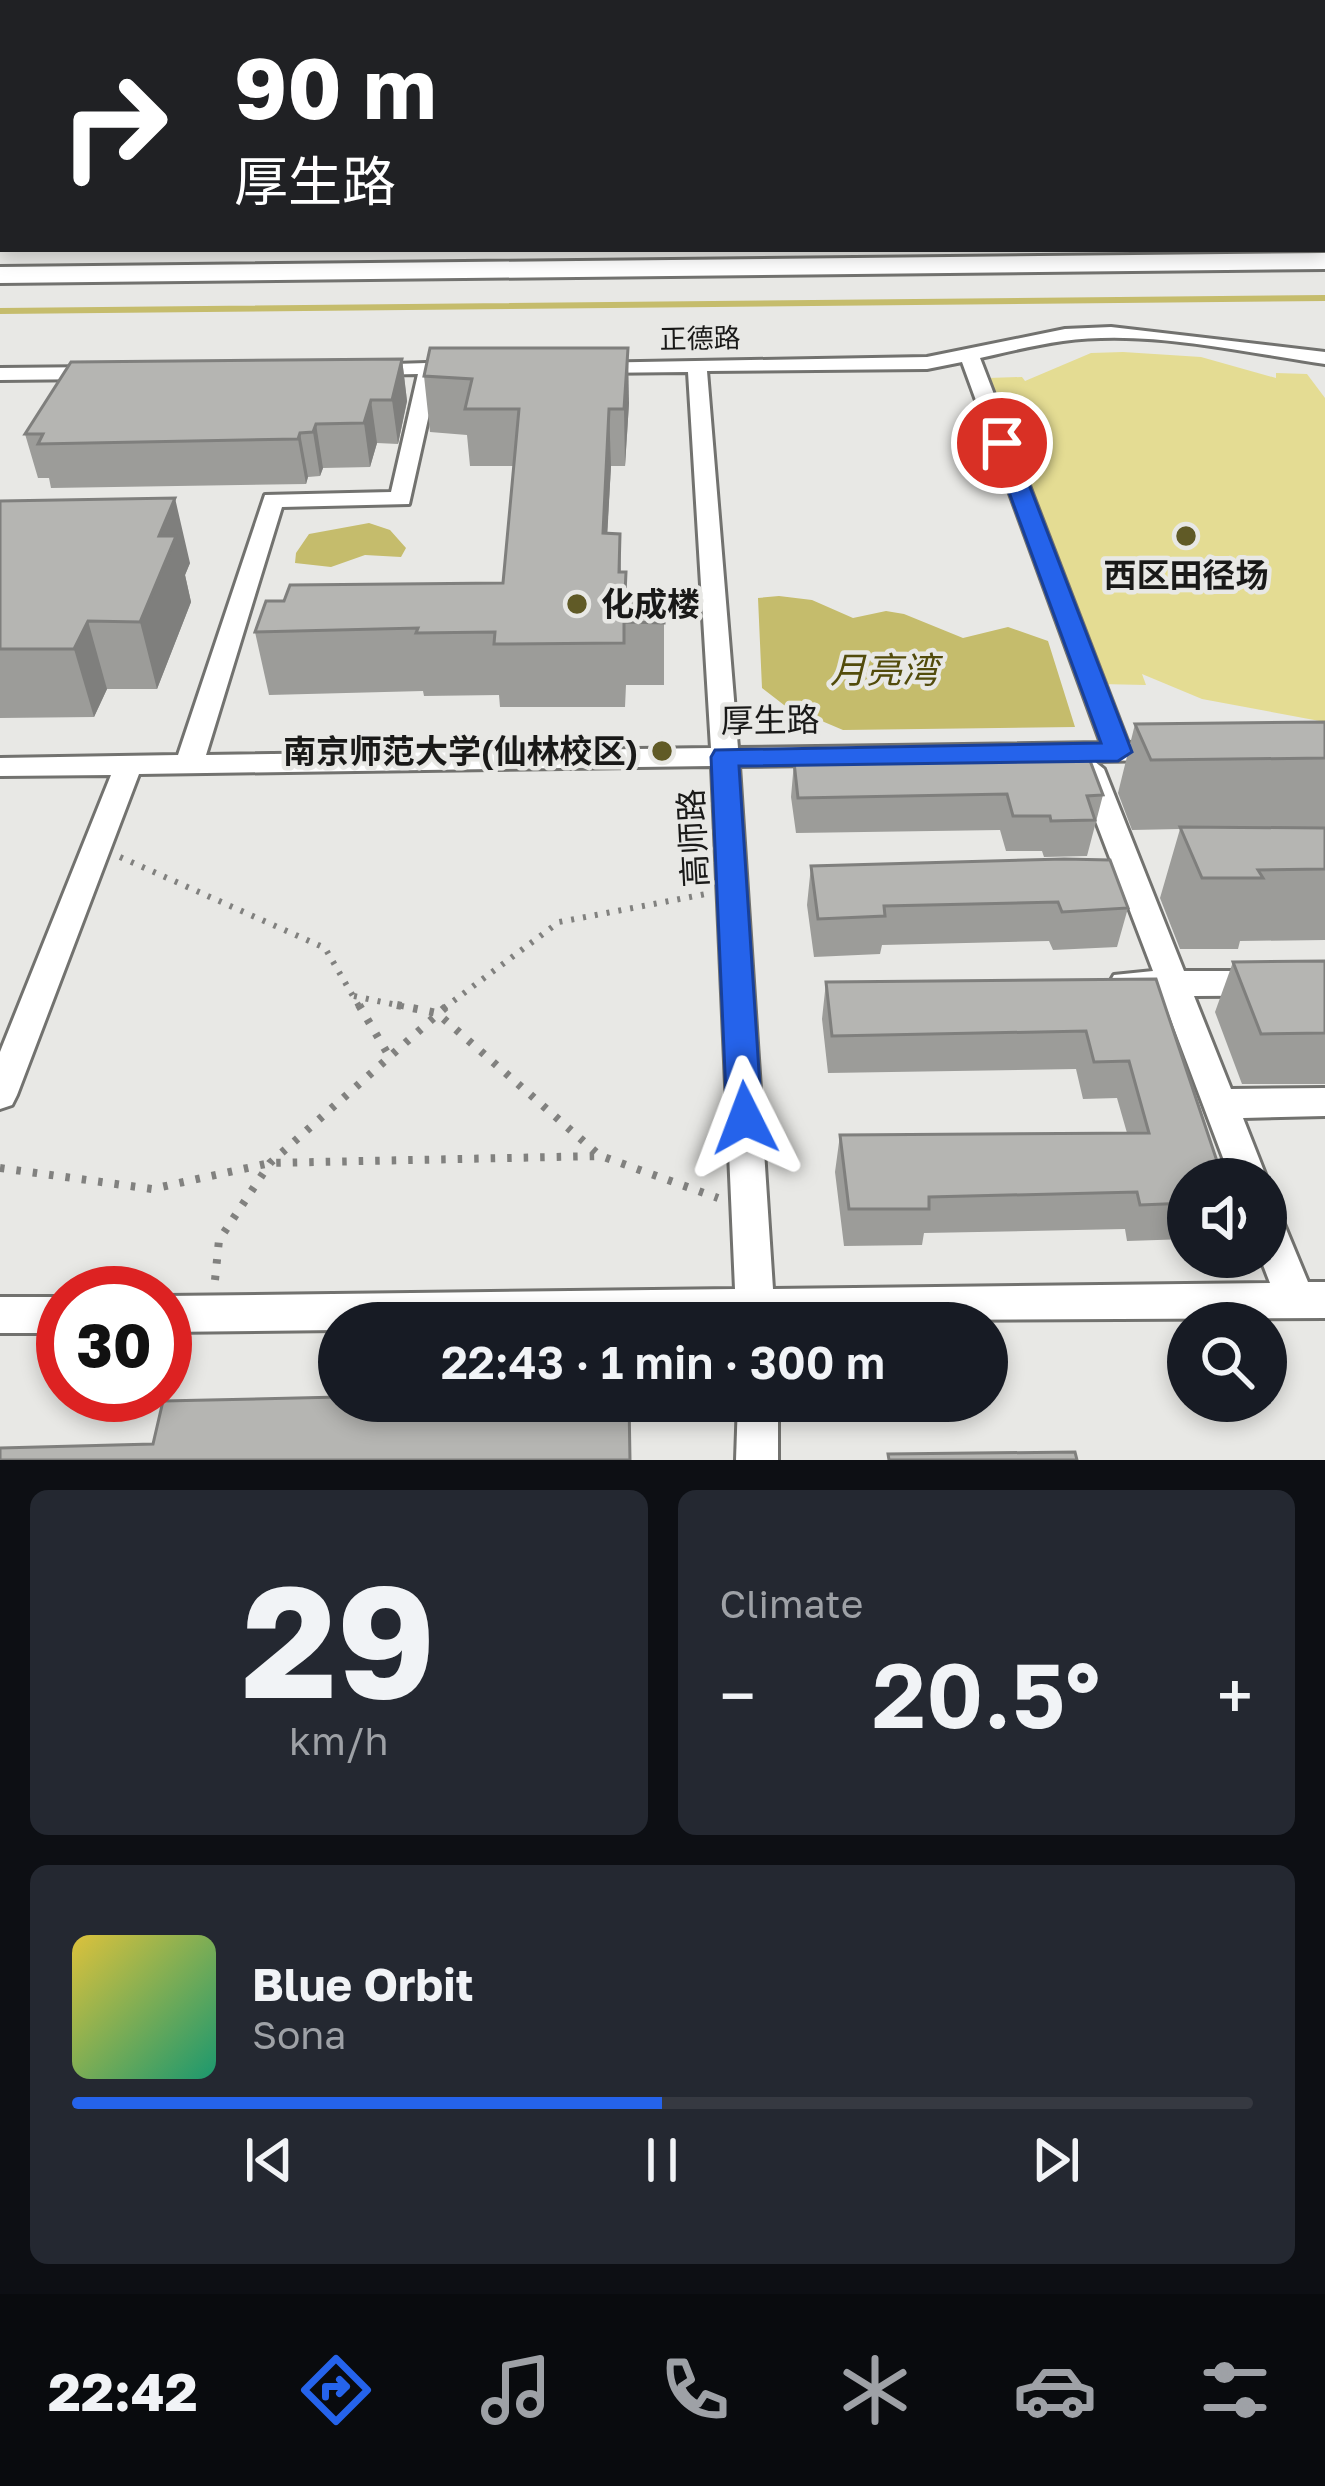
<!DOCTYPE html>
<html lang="en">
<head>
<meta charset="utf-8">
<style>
	body { margin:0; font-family:"Golos Text","Noto Sans SC",sans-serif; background:#242831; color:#f1f3f6; height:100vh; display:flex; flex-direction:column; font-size:45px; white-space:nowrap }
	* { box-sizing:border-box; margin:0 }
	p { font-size:39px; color:#9ea1a6 }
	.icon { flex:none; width:66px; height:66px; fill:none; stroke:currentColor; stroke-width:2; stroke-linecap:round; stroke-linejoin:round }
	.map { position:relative; height:1460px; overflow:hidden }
	.drawer { display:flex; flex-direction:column; gap:30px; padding:30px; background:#0d0f14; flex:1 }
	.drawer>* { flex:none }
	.guide { position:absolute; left:0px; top:0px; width:1326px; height:252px; box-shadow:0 6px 18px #0003; background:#202124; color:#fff; overflow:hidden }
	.tools { position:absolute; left:1167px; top:1158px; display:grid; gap:24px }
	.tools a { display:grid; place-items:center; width:120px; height:120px; border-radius:50%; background:#171b24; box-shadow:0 6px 18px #0003; font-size:60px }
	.speed { position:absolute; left:36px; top:1266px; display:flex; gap:24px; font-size:60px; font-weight:700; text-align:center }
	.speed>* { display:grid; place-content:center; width:156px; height:156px; border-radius:50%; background:#171b24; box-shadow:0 6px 18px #0003; line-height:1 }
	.speed .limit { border:18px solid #d22; background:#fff; color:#111 }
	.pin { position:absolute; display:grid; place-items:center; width:102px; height:102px; color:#fff; margin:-51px; border:6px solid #fff; border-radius:50%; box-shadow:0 3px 12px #0007 }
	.me { position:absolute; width:132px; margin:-66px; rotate:357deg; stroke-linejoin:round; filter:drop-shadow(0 0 9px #0008) }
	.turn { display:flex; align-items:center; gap:42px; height:252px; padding:0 36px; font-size:54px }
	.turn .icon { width:156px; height:156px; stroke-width:2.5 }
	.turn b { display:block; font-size:84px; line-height:102px }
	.big { font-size:90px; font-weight:600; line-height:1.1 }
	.drawer .widget { flex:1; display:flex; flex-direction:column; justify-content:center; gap:18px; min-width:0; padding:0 42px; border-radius:18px; background:#242831 }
	.drawer .dial { align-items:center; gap:0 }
	.dial b { font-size:156px; line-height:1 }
	.song { display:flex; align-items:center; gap:36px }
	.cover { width:144px; height:144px; border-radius:18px; background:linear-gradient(135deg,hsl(50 70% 55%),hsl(160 70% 35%)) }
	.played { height:12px; border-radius:6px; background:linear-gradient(90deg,#2563eb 50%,#363941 50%) }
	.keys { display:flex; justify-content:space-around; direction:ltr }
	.heat { display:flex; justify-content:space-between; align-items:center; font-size:66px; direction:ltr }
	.drawer .tiles { flex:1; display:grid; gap:30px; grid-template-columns:1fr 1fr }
	.widget:last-child { grid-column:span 2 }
	.trip { position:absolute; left:318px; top:1302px; width:690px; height:120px; border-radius:60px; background:#171b24; box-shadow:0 6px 18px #0003; font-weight:600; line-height:120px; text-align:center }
	.menu { display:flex; height:192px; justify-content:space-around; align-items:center; background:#090b0e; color:#9ea1a6 }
	.menu .icon { width:84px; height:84px }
	.menu .selected { color:#2563eb }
	.menu b { font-size:54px; color:#f1f3f6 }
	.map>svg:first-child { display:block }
	.green { fill:#e4dc93 }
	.water { fill:#c5bc6c }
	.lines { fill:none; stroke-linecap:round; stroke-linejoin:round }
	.stream { stroke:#c5bc6c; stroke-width:6 }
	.minor-casing { stroke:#72726f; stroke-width:6 }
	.secondary-casing { stroke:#72726f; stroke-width:6 }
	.path-far1 { stroke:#81817f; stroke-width:6; stroke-dasharray:3 9; stroke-linecap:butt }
	.path { stroke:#81817f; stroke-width:8; stroke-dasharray:4.5 12; stroke-linecap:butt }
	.minor { fill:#fff; fill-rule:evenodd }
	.secondary { fill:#fff; fill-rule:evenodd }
	.wall { fill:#9c9c99 }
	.shaded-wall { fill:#7f7f7d }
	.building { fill:#b5b5b2; stroke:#7f7f7d; stroke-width:3 }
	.route { fill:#2563eb; stroke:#184099; stroke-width:3 }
	.poi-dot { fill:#605a26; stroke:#e8e8e5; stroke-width:4.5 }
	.labels { text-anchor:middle; stroke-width:9; stroke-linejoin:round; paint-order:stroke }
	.far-street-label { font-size:27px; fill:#191918; stroke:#e8e8e5 }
	.poi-label { font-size:33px; font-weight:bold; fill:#191918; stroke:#e8e8e5 }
	.street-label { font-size:33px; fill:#191918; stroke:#e8e8e5 }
	.water-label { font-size:36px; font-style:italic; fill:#524b0b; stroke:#e8e8e5 }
</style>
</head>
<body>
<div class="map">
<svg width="1325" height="1460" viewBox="0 0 1325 1460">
	<rect width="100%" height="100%" fill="#e8e8e5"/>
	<!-- green -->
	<path class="green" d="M1123 352 1201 357 1276 378V373L1307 374 1325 398V722L1202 699 1142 674 1146 685 1101 684 988 378 1022 377 1025 381 1091 353Z"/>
	<!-- water -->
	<g class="water">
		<path d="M369 523 390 530 406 548 401 557 365 555 331 567 295 563 296 553 309 534Z"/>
		<path d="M779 596 812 600 853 618 886 611 904 614 963 638 1008 627 1048 641 1075 727 843 730 784 705 762 688 758 598Z"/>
	</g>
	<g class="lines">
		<!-- stream -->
		<path class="stream" d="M0 311 1325 298"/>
		<defs>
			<g id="minor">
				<path d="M66 0H78L64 3Z"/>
				<path d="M1138 0H1155L1158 3H1141Z"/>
				<rect x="1323" y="59" width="2" height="8"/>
				<path d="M3 97V108L0 109V98Z"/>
				<path d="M1111 327 1325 352V364C1241 352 1148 329 1063 341 1035 345 1007 352 980 358L1128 743 1166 742 1180 751 1166 760 1094 761 1104 769 1184 971H1325V995L1194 996 1231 1089 1325 1088V1116L1243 1118 1267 1179H1231L1162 996 1114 993 1109 984 1114 975 1153 971 1076 769 1085 761 739 766 773 1289 1270 1283 1260 1257H1266V1208L1279 1212 1308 1282H1325V1318L339 1323V1330L165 1332V1296L735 1289 712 766 139 774 17 1095 12 1105 0 1109V1052L111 775 0 776V758L178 755 265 495 391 492 418 374 370 375 363 373V365L458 362 468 368 458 374H438L409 504 282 507 206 755 711 748 688 372 592 373 582 367 585 363 927 357 1065 329ZM962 362 1101 743 738 748 707 371 927 369Z"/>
				<path d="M0 368 98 367 108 373 98 379 0 380Z"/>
				<rect x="0" y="1297" width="63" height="36"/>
				<path d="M738 1401H778V1460H736Z"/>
			</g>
			<path id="secondary" d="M1325 253V269L0 283V267Z"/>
		</defs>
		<!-- minor casing -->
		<use href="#minor" class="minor-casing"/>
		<!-- secondary casing -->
		<use href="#secondary" class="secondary-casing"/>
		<!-- path-far1 -->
		<g class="path-far1">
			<path d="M120 857 325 948 360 1008"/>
			<path d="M354 996 411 1008"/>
			<path d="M444 1008 559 922 706 894"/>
		</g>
		<!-- path -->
		<g class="path">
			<path d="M359 1005 389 1056"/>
			<path d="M397 1005 437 1013 598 1154"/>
			<path d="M0 1168 152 1189 270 1163 601 1156 718 1198"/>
			<path d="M215 1280 219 1240 270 1163 448 1005"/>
		</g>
		<!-- minor -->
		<use href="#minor" class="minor"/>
		<!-- secondary -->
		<use href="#secondary" class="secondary"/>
	</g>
	<!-- wall -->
	<g class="wall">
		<path d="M391 0H744V3H389Z"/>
		<path d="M1231 0H1325V36H1323V3H1235Z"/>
		<rect x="1323" y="86" width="2" height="109"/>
		<path d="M430 348 629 403 625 466H611L607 534H620L621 572 626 594 664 593V685H626L625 707H500L499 695 424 696 423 691 269 695 255 632 284 601 503 583 513 466H470L467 435 430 432 424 376Z"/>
		<path d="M402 359 407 401 398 444 377 443 370 467 323 468 320 476 308 477 306 484 51 488 49 478H38L25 434Z"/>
		<path d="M0 501 190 563 185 575 191 602 157 689H107L94 717 0 718Z"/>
		<path d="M1325 722V940L1240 941 1238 949H1180L1160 898 1180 829 1132 830 1118 793 1135 724Z"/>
		<path d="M794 762 1103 795 1087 856 1044 857 1042 851H1006L1000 830 796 833 791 797Z"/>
		<path d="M811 866 1128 908 1117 947 1053 950 1049 941 882 945 880 954 814 957 807 905Z"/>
		<path d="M1325 961V1084H1242L1215 1012 1233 962Z"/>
		<path d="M1156 979 1188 1179V1239L1127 1241 1125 1229 924 1233 922 1245 844 1246 835 1172 840 1135 1127 1133 1117 1098 1083 1099 1076 1069 828 1073 822 1019 826 982Z"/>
	</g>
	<!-- shaded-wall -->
	<g class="shaded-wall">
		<path d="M724 0H744V3H721Z"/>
		<path d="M628 348 629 403 625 466 624 409Z"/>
		<path d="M402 359 407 401 398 444 392 400Z"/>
		<path d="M371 400 377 443 370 467 364 423Z"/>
		<path d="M609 409 611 466 604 594 603 533Z"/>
		<path d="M316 424 323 468 320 476 313 432Z"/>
		<path d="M300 433 308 477 306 484 298 439Z"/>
		<path d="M175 498 190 563 185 575 191 602 157 689 140 622 159 536Z"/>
		<path d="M88 621 107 689 94 717 74 649Z"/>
	</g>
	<!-- building -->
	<g class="building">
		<path d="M123 0H318L316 3H121Z"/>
		<path d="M391 0H598L597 3H389Z"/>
		<path d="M617 0H724L721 3H644Z"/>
		<path d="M980 0H1053L1055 3H978Z"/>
		<path d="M1294 0H1325V16H1323V3H1298Z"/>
		<path d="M1323 86H1325V122L1323 121Z"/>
		<path d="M430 348H628L624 409H609L603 533 620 534 619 572H626L625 594 664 593V623L624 622V643L494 644 495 632 416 633 418 628 255 632 266 601H284L290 585 503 583 519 409H465L472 379 424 376Z"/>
		<path d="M402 359 392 400H371L364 423 316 424 313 432 300 433 298 439 38 444 43 434H25L71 362Z"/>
		<path d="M175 498 159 536H176L140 622 88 621 74 649H0V501Z"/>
		<path d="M1325 722V758L1151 760 1135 724Z"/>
		<path d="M1089 758 1103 795 1087 796 1095 820 1051 821 1050 816H1013L1007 794 798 798 794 762Z"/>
		<path d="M1180 827 1325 828V869L1258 870 1263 878H1202Z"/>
		<path d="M1064 859 1110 860 1128 908 1062 912 1058 902 884 906 885 916 818 919 811 866Z"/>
		<path d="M1325 961V1033L1261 1034 1233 962Z"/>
		<path d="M1156 979 1223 1179H1188V1203L1140 1205 1137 1192 929 1197V1209H849L840 1135 1149 1133 1129 1061 1094 1062 1086 1031 832 1036 826 982Z"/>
		<path d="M339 1397V1401H629L630 1460H0V1448L153 1444 163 1401Z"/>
		<path d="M1075 1452 1077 1460H889L888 1454Z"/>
	</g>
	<!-- route -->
	<path class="route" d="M1002 437 1013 443 1132 752 1118 761 739 766 762 1118 757 1129 745 1133 732 1129 727 1118 711 757 715 750 1101 743 991 443Z"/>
	<!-- markers -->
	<g class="poi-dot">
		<circle cx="1186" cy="536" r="12"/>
		<circle cx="577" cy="604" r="12"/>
		<circle cx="662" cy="751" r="12"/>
	</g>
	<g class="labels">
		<!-- far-street labels -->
		<g class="far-street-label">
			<text transform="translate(700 339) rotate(-1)" y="9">正德路</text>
		</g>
		<!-- poi labels -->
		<g class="poi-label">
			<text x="1186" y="587">西区田径场</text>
			<text x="601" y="616" text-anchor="start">化成楼</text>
			<text x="638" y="763" text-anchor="end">南京师范大学(仙林校区)</text>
		</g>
		<!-- street labels -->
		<g class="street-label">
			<text transform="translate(770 720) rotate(-1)" y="12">厚生路</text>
			<text transform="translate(693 838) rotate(-93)" y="12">高师路</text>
		</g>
		<!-- water labels -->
		<g class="water-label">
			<text x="884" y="683">月亮湾</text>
		</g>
	</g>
</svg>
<div class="tools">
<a><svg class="icon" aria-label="sound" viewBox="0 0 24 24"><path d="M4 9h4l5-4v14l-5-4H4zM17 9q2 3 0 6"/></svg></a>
<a><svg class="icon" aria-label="search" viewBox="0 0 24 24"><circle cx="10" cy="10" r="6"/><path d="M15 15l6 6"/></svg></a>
</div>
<div class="speed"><div class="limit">30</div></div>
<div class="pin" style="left:1002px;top:443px;background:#d93025"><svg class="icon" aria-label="arrive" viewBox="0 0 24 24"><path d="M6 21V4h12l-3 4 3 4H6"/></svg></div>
<svg class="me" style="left:745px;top:1118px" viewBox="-20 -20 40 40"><path d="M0-17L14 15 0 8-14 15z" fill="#2563eb" stroke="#fff" stroke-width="4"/></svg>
<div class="trip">22:43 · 1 min · 300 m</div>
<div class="guide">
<div class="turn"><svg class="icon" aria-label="right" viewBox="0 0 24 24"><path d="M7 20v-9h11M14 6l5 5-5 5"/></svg><div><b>90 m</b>厚生路</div></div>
</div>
</div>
<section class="drawer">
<div class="tiles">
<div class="widget dial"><b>29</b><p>km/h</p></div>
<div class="widget"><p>Climate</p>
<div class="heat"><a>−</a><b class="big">20.5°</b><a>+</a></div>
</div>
<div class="widget">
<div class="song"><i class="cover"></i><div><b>Blue Orbit</b><p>Sona</p></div></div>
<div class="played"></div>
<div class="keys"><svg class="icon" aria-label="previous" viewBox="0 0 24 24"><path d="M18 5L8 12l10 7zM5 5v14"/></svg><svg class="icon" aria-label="pause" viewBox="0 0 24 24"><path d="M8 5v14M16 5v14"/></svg><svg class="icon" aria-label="next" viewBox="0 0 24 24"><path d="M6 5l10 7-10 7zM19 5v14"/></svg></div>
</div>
</div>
</section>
<nav class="menu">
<b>22:42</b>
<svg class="icon selected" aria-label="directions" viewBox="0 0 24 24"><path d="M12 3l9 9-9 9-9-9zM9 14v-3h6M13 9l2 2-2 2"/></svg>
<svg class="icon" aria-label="music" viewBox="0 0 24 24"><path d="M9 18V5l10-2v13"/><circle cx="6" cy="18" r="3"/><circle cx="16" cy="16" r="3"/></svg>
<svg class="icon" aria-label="phone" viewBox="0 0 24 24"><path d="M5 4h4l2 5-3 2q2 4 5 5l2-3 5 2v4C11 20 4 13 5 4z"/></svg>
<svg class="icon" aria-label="climate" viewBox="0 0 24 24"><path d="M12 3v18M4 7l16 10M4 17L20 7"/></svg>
<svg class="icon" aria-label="car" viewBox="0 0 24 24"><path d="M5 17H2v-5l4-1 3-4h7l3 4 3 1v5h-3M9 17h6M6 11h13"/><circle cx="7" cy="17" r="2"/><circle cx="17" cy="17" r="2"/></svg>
<svg class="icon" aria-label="filters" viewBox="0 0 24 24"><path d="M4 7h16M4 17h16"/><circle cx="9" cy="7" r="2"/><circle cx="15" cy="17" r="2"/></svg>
</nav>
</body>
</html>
